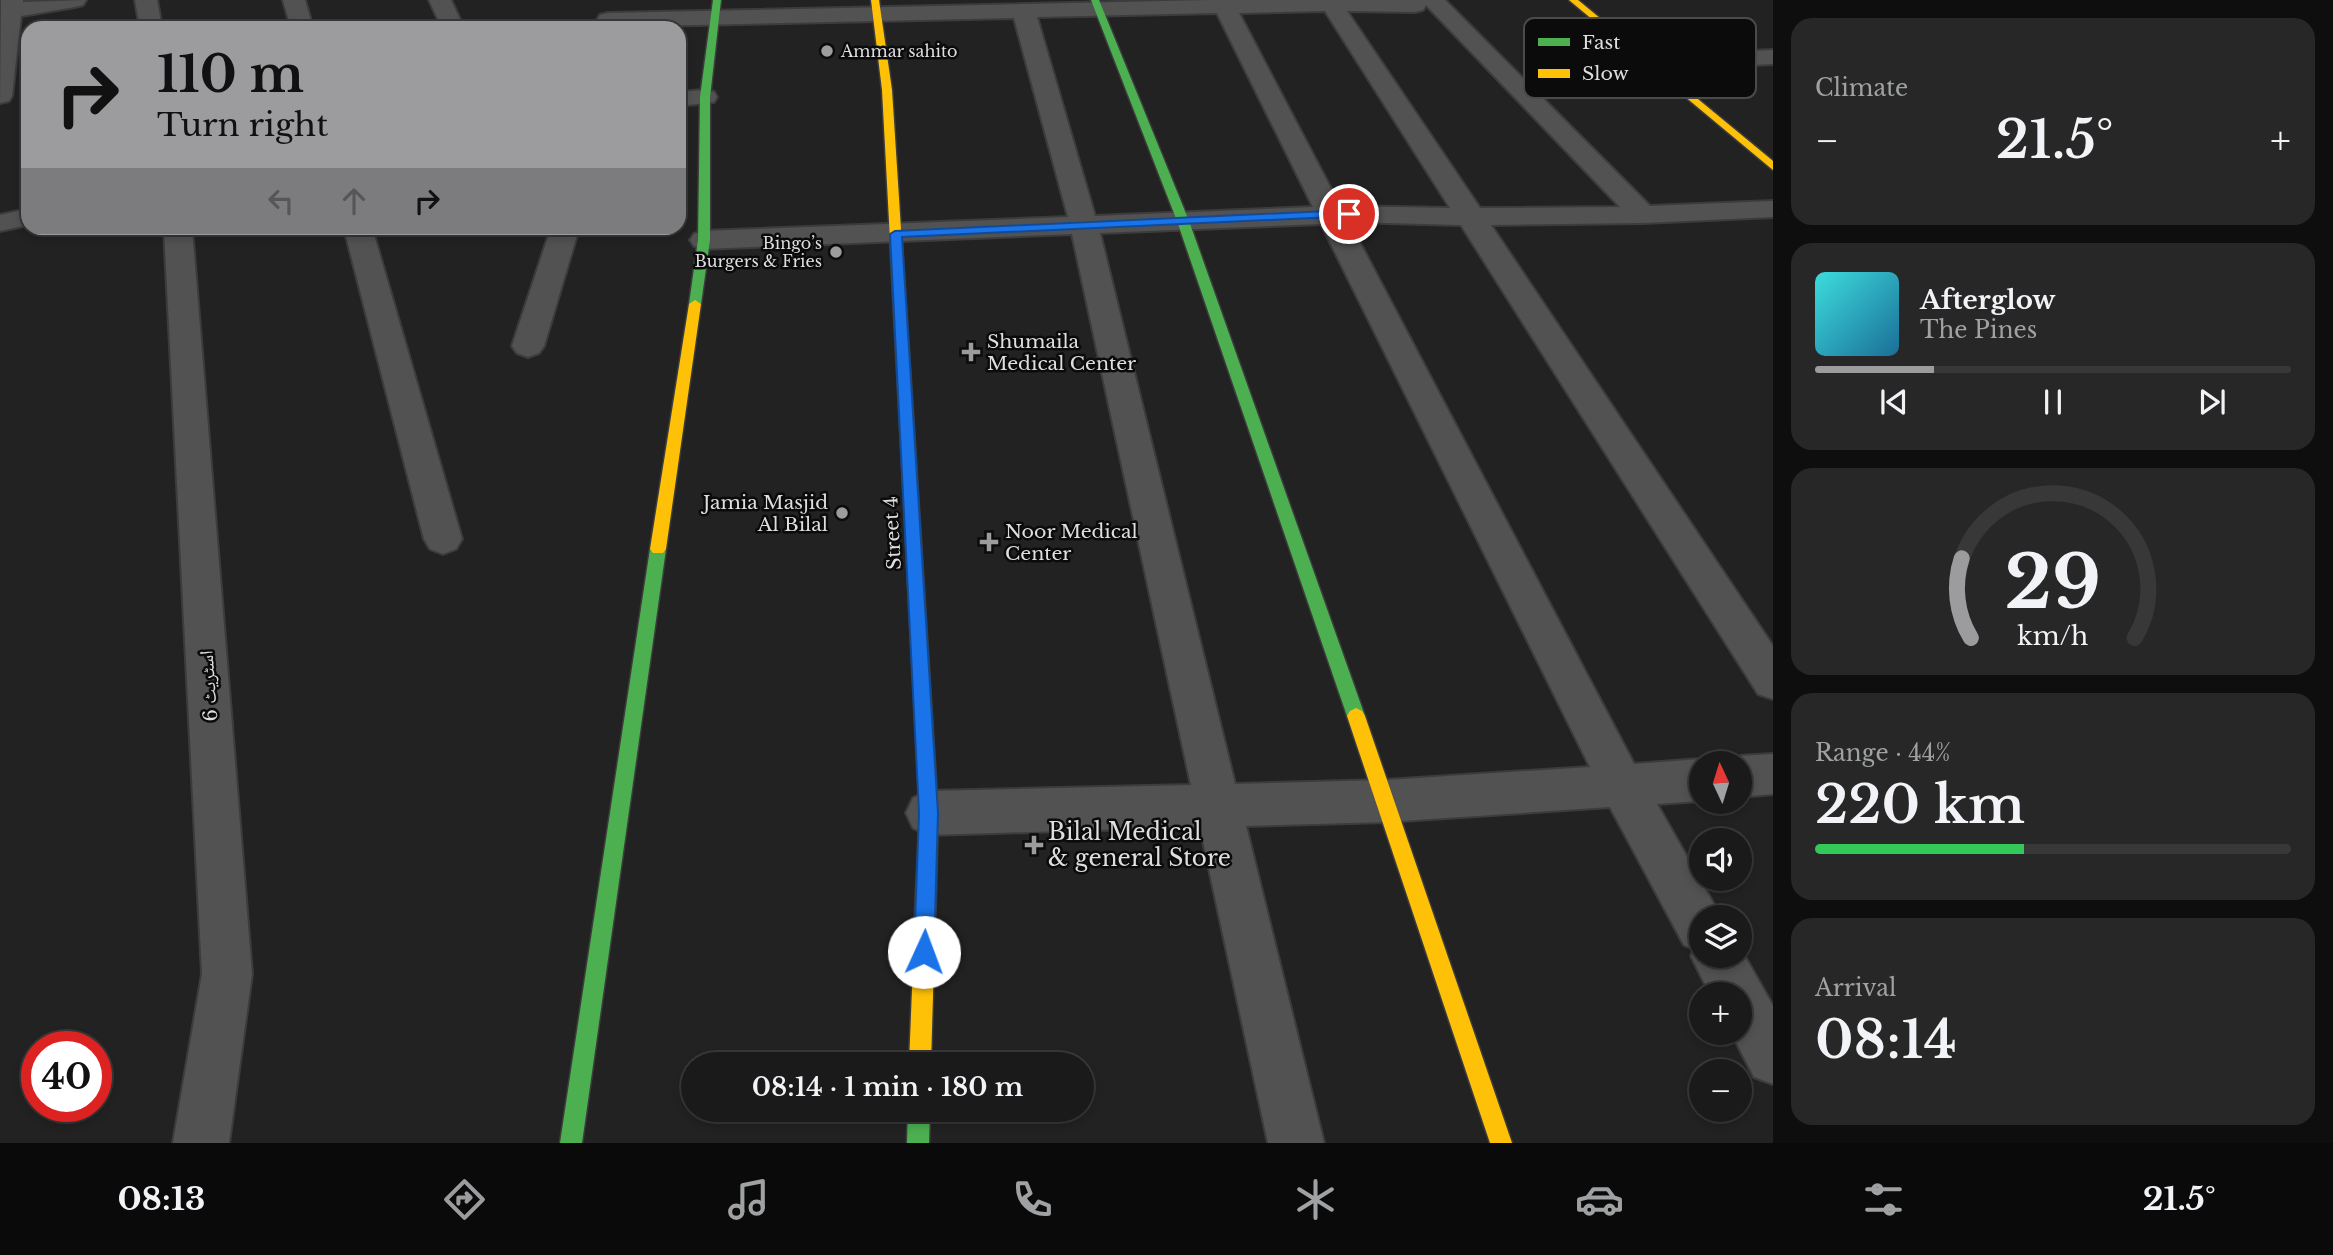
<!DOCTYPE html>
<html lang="en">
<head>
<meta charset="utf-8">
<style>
	body { margin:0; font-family:"Libre Baskerville","Noto Naskh Arabic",serif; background:#272727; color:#f1f3f6; height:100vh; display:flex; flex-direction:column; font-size:26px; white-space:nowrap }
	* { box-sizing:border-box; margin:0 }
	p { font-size:23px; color:#9fa1a2 }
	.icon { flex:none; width:38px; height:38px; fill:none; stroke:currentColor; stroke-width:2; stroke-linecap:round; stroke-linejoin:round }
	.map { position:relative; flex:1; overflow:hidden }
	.panel { display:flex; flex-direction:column; gap:18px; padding:18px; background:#0e0e0e; width:560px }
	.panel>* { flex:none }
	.top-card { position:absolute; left:21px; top:21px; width:665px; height:214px; border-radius:21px; box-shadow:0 4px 10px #0003,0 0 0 2px #383839; background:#9c9c9e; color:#111; overflow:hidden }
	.needle { width:46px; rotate:356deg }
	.fabs { position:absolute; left:1689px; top:751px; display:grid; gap:14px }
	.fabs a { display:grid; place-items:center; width:63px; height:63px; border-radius:50%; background:#1a1a1a; box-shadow:0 4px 10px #0003,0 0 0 2px #383839; font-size:35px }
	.speed { position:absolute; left:21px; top:1031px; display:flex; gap:14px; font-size:35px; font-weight:700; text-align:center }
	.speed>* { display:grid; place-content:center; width:91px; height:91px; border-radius:50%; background:#1a1a1a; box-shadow:0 4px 10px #0003,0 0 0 2px #383839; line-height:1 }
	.speed .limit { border:10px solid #d22; background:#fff; color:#111 }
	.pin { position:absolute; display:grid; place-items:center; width:60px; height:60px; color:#fff; margin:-30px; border:4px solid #fff; border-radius:50%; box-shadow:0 2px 7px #0007 }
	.me { position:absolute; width:77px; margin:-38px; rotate:2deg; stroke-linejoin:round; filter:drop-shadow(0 0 5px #0008) }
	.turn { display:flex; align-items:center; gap:24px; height:147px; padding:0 21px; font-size:32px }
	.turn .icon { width:91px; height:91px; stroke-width:2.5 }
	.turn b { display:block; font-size:49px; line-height:60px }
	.lanes { display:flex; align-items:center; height:66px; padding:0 21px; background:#0003; justify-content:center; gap:35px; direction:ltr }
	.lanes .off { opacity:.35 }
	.big { font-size:52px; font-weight:600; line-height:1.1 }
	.panel .card { flex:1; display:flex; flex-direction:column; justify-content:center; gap:10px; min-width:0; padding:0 24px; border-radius:21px; background:#272727 }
	.panel .dial { align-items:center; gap:0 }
	.dial svg { height:182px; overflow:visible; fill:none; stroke:#383839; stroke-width:7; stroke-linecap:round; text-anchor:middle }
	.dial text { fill:#f1f3f6; stroke:none }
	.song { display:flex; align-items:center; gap:21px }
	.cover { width:84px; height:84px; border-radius:10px; background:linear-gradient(135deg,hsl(180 70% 55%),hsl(200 70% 35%)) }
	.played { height:7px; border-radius:4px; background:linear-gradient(90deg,#9c9c9e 25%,#383839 25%) }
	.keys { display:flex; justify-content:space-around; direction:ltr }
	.heat { display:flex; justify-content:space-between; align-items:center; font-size:38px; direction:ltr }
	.charge { height:10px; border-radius:5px; background:linear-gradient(90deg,#34c759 44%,#383839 0) }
	.trip { position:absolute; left:681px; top:1052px; width:413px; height:70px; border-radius:35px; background:#1a1a1a; box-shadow:0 4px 10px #0003,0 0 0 2px #383839; font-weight:600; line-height:70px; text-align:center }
	.dock { display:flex; height:112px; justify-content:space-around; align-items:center; background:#0a0a0a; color:#9fa1a2 }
	.dock .icon { width:49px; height:49px }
	.dock .current { color:#9c9c9e }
	.dock b { font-size:32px; color:#f1f3f6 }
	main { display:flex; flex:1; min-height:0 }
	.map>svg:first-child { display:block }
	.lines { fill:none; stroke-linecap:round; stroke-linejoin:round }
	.street-casing { stroke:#3c3c3d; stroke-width:4 }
	.fast-casing { stroke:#3c3c3d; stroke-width:3 }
	.slow-casing { stroke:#3c3c3d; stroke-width:3 }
	.street { fill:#525253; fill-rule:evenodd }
	.fast { fill:#4caf50; fill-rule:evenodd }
	.slow { fill:#ffc107; fill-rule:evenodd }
	.route { fill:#1a73e8; stroke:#114b97; stroke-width:2 }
	.poi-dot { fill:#9c9c9e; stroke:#0b0b0c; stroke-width:2.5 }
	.labels { text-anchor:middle; stroke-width:5; stroke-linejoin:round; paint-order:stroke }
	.far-poi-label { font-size:16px; fill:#dedee0; stroke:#0b0b0c; text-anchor:start }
	.poi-label { font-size:19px; fill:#dedee0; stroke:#0b0b0c; text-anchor:start }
	.street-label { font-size:19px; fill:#dedee0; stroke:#0b0b0c }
	.near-poi-label { font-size:23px; fill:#dedee0; stroke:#0b0b0c; text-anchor:start }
	.key { fill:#0b0b0c; stroke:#4a4a4c; stroke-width:2 }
	.key-label { font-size:19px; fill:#dedee0 }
</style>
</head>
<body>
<main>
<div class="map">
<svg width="1773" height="1143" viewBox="0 0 1773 1143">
	<rect width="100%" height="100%" fill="#222223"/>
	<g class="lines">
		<defs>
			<g id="street">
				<path d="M1 0H23V2L86 0 83 5 75 7 21 16 12 96 9 101 0 103Z"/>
				<path d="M135 0H157L162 28H140Z"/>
				<path d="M283 0H305L313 28H291Z"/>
				<path d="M429 0H451L464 28H442Z"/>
				<path d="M1210 0H1445L1650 206 1773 201V217L1643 223 1491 225 1773 646V699L1758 694 1461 225 1349 222 1634 764 1701 759 1710 763H1701V801L1657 804 1721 917H1701V956H1740V948L1773 1006V1084L1754 1077 1731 1032H1740V994H1710L1691 956 1694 949 1684 945 1610 807 1386 822 1246 826 1324 1143H1268L1200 827 929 835 913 828 906 813 913 798 929 791 1191 785 1072 234 704 249 694 246 690 240 694 234 704 231 1068 217 1014 18 608 27 600 25 597 20 600 15 608 13ZM1426 5 1620 207 1480 208 1347 11 1415 12 1423 10ZM1325 11 1450 208 1340 206 1239 13ZM1217 13 1313 207 1095 216 1037 17ZM1321 224 1590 767 1386 780 1235 784 1100 233Z"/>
				<path d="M1773 50V64L1648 70 1640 68 1636 63 1640 58 1648 56Z"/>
				<path d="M705 90 714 92 717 97 714 102 679 106V92Z"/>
				<path d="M28 209V225L0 231V215Z"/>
				<path d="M164 228H192L252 974 229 1143H173L202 974Z"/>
				<path d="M344 228H372L462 539 456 549 443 554 430 549 424 539Z"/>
				<path d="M551 228H579L544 346 539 353 528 357 517 353 512 346Z"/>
				<path d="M1773 754V794L1740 797V763L1724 762 1740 756Z"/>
			</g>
			<g id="fast">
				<path d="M713 0H721L710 97V240L701 304 695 308 689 304 698 240 700 97Z"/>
				<path d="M1091 0H1099L1189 221 1365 716 1362 721 1356 724 1350 721 1347 716 1177 221Z"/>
				<path d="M908 441 915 446 938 813 936 891 933 898 926 901 919 898 916 891 920 813 901 446Z"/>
				<path d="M658 543 663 545 666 549 582 1143H560L650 549 653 545Z"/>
				<path d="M908 1110H930L929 1143H907Z"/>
			</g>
			<g id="slow">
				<path d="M871 0H879L892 90 915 446 908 451 901 446 882 90Z"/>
				<path d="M1569 0H1578L1773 161V170Z"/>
				<path d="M695 300 701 304 666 549 663 553H653L650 549 689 304Z"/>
				<path d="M1356 708 1362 711 1365 716 1512 1143H1490L1347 716 1350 711Z"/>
				<path d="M926 881 933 884 936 891 931 1064H909L916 891 919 884Z"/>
			</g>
		</defs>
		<!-- street casing -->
		<use href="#street" class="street-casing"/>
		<!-- fast casing -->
		<use href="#fast" class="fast-casing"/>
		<!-- slow casing -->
		<use href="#slow" class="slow-casing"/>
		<!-- street -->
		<use href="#street" class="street"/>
		<!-- fast -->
		<use href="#fast" class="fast"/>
		<!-- slow -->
		<use href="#slow" class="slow"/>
	</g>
	<!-- route -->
	<path class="route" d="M1349 210 1354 211V216L902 237 938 813 934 952 931 960 924 963 917 960 914 952 919 813 890 234 895 231Z"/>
	<!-- markers -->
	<g class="poi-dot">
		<circle cx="827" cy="51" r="7"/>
		<circle cx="836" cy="252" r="7"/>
		<path d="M967.5 341.5h7v7h7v7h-7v7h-7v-7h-7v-7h7z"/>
		<circle cx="842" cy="513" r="7"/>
		<path d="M985.5 531.5h7v7h7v7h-7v7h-7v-7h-7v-7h7z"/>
		<path d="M1030.5 834.5h7v7h7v7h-7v7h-7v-7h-7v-7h7z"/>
	</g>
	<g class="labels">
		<!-- far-poi labels -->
		<g class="far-poi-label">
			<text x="841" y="57">Ammar sahito</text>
			<text x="822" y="249" text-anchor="end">Bingo’s<tspan x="822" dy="18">Burgers &amp; Fries</tspan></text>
		</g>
		<!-- poi labels -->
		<g class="poi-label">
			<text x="987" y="348">Shumaila<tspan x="987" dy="22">Medical Center</tspan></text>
			<text x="828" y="509" text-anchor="end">Jamia Masjid<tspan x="828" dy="22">Al Bilal</tspan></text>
			<text x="1005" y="538">Noor Medical<tspan x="1005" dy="22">Center</tspan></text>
		</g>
		<!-- street labels -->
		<g class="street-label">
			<text transform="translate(892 533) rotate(-93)" y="7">Street 4</text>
			<text transform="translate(208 686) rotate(-94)" y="7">اسٹریٹ 6</text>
		</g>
		<!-- near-poi labels -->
		<g class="near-poi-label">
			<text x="1048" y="840">Bilal Medical<tspan x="1048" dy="26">&amp; general Store</tspan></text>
		</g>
	</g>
	<!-- legend -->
	<rect x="1524" y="18" width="232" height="80" rx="10" class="key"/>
	<rect x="1538" y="38" width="32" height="8" fill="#4caf50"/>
	<rect x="1538" y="69" width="32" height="9" fill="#ffc107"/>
	<g class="key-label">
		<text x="1582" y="49">Fast</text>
		<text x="1582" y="80">Slow</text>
	</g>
</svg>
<div class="fabs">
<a><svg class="needle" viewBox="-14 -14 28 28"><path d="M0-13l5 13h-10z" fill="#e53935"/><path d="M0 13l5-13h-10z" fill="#9fa1a2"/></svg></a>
<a><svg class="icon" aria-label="sound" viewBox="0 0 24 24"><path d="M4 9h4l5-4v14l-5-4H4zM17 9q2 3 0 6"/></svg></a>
<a><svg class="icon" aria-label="layers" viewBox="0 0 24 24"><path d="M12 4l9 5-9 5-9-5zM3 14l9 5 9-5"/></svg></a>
<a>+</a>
<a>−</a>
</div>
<div class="speed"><div class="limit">40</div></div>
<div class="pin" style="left:1349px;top:214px;background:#d93025"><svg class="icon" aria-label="arrive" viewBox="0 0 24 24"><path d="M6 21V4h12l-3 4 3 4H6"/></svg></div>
<svg class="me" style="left:924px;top:952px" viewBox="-20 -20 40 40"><circle r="19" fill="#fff"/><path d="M0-13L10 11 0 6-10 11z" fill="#1a73e8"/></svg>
<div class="trip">08:14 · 1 min · 180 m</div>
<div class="top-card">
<div class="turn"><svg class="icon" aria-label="right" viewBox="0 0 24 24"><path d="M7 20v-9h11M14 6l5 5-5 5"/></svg><div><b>110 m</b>Turn right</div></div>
<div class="lanes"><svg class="icon off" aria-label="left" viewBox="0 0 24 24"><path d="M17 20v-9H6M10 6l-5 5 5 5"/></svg><svg class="icon off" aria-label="ahead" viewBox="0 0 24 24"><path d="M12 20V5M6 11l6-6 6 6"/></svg><svg class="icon" aria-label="right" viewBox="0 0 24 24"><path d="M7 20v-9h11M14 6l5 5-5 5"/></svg></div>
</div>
</div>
<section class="panel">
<div class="card"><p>Climate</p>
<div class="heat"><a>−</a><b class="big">21.5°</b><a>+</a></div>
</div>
<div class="card">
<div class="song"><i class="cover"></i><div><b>Afterglow</b><p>The Pines</p></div></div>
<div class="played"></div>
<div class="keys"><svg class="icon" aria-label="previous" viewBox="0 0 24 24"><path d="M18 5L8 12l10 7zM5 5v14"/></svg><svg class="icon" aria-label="pause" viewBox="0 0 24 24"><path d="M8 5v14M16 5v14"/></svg><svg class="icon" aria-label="next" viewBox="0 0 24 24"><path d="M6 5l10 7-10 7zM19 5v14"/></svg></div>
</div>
<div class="card dial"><svg viewBox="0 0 100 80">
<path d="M14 69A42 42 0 1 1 86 69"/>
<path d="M14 69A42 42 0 0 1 10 34" stroke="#9c9c9e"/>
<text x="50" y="56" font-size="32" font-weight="700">29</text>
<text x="50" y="72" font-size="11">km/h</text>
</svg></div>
<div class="card"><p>Range · 44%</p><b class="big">220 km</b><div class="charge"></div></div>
<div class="card"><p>Arrival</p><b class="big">08:14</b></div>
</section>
</main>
<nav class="dock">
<b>08:13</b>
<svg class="icon current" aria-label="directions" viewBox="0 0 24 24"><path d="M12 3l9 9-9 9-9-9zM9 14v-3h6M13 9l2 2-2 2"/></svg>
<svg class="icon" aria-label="music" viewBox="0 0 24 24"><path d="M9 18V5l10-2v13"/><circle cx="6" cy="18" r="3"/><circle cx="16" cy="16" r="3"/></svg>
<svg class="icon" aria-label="phone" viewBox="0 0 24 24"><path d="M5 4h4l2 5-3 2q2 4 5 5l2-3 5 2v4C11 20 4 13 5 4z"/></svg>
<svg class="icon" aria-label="climate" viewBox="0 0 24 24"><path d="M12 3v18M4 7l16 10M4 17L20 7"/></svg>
<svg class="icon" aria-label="car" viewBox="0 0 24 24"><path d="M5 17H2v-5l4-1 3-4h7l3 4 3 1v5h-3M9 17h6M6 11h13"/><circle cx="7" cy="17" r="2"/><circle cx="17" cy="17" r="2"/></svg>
<svg class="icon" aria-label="filters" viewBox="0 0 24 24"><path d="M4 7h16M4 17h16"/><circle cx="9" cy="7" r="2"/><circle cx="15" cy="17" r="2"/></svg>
<b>21.5°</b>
</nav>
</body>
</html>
